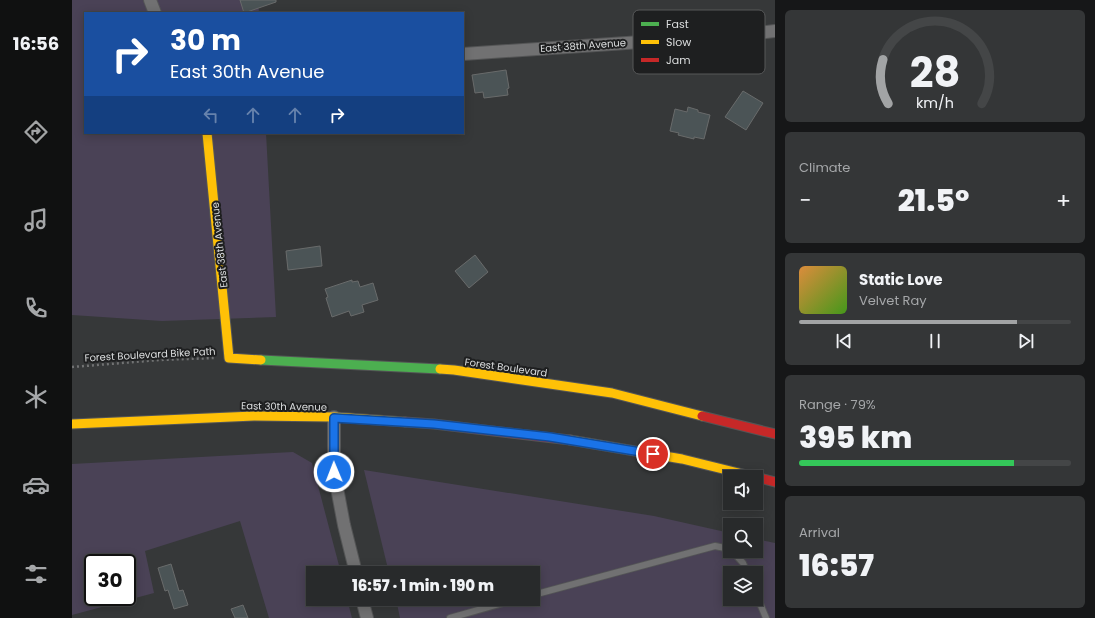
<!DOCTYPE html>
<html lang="en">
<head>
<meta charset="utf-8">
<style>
	body { margin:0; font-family:Poppins,sans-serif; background:#343637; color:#f1f3f6; height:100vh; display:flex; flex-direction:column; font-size:15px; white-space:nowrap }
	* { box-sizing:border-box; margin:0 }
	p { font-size:13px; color:#a5a7a9 }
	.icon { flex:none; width:22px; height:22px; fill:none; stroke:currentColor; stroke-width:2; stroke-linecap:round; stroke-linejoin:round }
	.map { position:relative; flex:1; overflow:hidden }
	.side { display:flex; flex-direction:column; gap:10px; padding:10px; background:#161718; width:320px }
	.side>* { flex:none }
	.guide { position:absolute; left:12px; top:12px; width:380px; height:122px; border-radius:0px; box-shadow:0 2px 10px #0003,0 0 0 1px #444647; background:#1a4fa0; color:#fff; overflow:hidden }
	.fabs { position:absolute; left:651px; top:470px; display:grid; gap:8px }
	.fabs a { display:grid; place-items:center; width:40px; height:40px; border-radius:0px; background:#282a2b; box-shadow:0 2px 10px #0003,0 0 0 1px #444647; font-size:20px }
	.speed { position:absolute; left:12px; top:554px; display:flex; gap:8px; font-size:20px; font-weight:700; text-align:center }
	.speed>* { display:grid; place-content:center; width:52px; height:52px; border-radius:50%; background:#282a2b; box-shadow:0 2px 10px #0003,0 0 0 1px #444647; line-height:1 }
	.speed .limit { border:2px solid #111; border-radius:6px; background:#fff; color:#111 }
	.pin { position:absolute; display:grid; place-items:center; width:34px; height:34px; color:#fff; margin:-17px; border:2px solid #fff; border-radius:50%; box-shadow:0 1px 4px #0007 }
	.me { position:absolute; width:44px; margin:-22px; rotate:359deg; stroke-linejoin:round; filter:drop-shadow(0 0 3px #0008) }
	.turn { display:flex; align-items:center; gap:14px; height:84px; padding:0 20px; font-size:18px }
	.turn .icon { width:52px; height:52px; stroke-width:2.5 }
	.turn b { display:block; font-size:28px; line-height:34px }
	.lanes { display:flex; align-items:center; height:38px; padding:0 20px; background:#0003; justify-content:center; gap:20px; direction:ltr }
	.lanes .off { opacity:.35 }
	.big { font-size:30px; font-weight:800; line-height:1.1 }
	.side .widget { flex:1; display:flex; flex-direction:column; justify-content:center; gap:6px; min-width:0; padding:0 14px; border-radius:6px; background:#343637 }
	.side .dial { align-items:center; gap:0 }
	.dial svg { height:104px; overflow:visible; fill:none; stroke:#444647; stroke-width:7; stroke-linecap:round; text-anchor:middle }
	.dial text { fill:#f1f3f6; stroke:none }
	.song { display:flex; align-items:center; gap:12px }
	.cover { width:48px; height:48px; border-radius:6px; background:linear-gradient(135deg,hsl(30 70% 55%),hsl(100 70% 35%)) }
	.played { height:4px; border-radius:2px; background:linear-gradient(90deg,#a2a4a5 80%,#444647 80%) }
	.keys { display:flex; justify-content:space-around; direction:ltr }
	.heat { display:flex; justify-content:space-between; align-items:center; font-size:22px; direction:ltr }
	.charge { height:6px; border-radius:3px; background:linear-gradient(90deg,#34c759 79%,#444647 0) }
	.trip { position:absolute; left:234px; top:566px; width:234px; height:40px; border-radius:0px; background:#282a2b; box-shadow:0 2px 10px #0003,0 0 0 1px #444647; font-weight:800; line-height:40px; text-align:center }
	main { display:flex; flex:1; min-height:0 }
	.tabs { display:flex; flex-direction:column; width:72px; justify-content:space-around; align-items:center; background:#101111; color:#a5a7a9 }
	.tabs .icon { width:28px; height:28px }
	.tabs .selected { color:#a2a4a5 }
	.tabs b { font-size:18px; color:#f1f3f6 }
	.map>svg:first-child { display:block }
	.green { fill:#4a4256; fill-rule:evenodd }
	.building { fill:#4b5456; stroke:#696b6b }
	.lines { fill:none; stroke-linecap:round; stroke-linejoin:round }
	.lane-casing { stroke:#545556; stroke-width:8 }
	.street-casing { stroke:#545556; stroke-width:14 }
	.fast-casing { stroke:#545556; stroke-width:11 }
	.slow-casing { stroke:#545556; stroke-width:11 }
	.jam-casing { stroke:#545556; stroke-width:11 }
	.path { stroke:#727374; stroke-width:2.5; stroke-dasharray:2 3; stroke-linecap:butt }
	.lane { stroke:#717172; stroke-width:6 }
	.street { stroke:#717172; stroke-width:12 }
	.fast { stroke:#4caf50; stroke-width:9 }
	.slow { stroke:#ffc107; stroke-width:9 }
	.jam { stroke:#c62828; stroke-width:9 }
	.route-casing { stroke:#114b97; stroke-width:10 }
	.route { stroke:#1a73e8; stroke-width:7 }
	.labels { text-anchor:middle; stroke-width:4; stroke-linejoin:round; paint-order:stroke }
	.street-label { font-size:10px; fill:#dcdedf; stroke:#1e1f20 }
	.key { fill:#1e1f20; stroke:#575859; stroke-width:1 }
	.key-label { font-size:11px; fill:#dcdedf }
</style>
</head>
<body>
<main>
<nav class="tabs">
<b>16:56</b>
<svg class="icon selected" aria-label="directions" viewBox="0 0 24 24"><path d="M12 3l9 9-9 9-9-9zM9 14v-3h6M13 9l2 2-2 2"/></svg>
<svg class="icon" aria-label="music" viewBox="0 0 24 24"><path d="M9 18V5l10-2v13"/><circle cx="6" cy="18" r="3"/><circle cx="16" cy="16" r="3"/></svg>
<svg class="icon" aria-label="phone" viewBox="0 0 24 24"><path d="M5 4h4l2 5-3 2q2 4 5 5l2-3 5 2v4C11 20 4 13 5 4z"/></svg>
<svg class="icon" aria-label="climate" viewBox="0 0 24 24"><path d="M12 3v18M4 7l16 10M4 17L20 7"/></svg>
<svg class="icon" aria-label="car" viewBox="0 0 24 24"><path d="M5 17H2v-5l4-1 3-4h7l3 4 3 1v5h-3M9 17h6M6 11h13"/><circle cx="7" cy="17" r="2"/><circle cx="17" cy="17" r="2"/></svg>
<svg class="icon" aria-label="filters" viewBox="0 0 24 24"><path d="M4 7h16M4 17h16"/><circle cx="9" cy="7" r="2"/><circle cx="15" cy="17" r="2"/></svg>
</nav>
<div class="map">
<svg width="703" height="618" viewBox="0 0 703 618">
	<rect width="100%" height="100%" fill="#363839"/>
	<!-- green -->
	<g class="green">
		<path d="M0 0H186L187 13H13V133H194L204 317 90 321 0 315Z"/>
		<path d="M221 452 240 463 269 573H241V599H275L280 618H197L168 521 73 551 82 593 0 615V464ZM21 563H55V597H21Z"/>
		<path d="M292 470 582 516 658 533V551H684V539L703 543V618H328L324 599H461V573H317ZM658 573H684V599H658Z"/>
	</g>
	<!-- building -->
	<g class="building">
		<path d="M168 0H204V2L172 13Z"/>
		<path d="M434 70 437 88 435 89 436 95 412 98 411 92 403 93 400 75Z"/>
		<path d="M671 91 691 103 674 130 653 117Z"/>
		<path d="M616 107 626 110V112L638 115 632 139 622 137V139L606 135 607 133 598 131 603 109 615 112Z"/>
		<path d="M248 246 250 266 216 270 214 251Z"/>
		<path d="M403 255 416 272 397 288 383 271Z"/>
		<path d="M280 280V282L286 281 288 287 301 283 306 300 290 305 292 312 279 316 277 311 260 317 254 298 256 297 253 289Z"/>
		<path d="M99 564 107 591 111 590 116 605 102 609 96 590 93 591 86 568Z"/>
		<path d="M171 605 176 618H163L159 609Z"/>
	</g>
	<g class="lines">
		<defs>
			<g id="lane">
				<path d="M660 551 671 563 675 573"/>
				<path d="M684 594 694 618"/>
				<path d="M461 595 643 546 658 549"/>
				<path d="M378 618 445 599"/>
			</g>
			<g id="street">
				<path d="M78 0 83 13"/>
				<path d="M391 54 658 36 703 31"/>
				<path d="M262 417V472L272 525 284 573"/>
				<path d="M290 599 295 618"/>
			</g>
			<path id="fast" d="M189 360 368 369"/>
			<g id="slow">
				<path d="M135 133 157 358 189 360"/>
				<path d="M368 369 382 370 540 393 630 416"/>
				<path d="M0 424 182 416 262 417 333 422"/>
				<path d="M498 440 610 459 683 477"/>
			</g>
			<g id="jam">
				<path d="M630 416 703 434"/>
				<path d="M333 422 362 424 498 440"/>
				<path d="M684 477 703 482"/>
			</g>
		</defs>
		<!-- lane casing -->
		<use href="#lane" class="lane-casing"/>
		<!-- street casing -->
		<use href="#street" class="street-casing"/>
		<!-- fast casing -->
		<use href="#fast" class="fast-casing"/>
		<!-- slow casing -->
		<use href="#slow" class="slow-casing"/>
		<!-- jam casing -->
		<use href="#jam" class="jam-casing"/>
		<!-- path -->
		<path class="path" d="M0 367 87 360 143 358"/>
		<!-- lane -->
		<use href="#lane" class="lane"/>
		<!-- street -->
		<use href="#street" class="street"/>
		<!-- fast -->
		<use href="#fast" class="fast"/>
		<!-- slow -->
		<use href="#slow" class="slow"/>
		<!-- jam -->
		<use href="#jam" class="jam"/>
	</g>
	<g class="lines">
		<defs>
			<path id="route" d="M262 472V418L362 424 478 437 581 454"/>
		</defs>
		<!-- route casing -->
		<use href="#route" class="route-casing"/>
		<!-- route -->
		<use href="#route" class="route"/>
	</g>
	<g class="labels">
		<!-- street labels -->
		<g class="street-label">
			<text transform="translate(511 45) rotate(-4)" y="4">East 38th Avenue</text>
			<text transform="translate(147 245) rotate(-96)" y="4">East 38th Avenue</text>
			<text transform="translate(78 354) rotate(-3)" y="4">Forest Boulevard Bike Path</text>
			<text transform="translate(434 367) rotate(8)" y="4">Forest Boulevard</text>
			<text transform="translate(212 406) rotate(1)" y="4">East 30th Avenue</text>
		</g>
	</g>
	<!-- legend -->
	<rect x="561" y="10" width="132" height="64" rx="6" class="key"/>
	<rect x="569" y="22" width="18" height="4" fill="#4caf50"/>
	<rect x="569" y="40" width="18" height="4" fill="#ffc107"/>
	<rect x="569" y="58" width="18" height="4" fill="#c62828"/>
	<g class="key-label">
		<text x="594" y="28">Fast</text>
		<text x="594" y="46">Slow</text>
		<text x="594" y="64">Jam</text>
	</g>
</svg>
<div class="fabs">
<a><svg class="icon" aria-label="sound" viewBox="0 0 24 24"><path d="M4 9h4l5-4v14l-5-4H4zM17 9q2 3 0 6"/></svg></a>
<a><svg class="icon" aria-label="search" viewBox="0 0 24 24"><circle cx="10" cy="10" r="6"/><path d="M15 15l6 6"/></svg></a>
<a><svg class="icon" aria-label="layers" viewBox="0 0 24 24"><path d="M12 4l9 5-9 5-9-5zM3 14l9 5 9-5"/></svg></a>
</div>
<div class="speed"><div class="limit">30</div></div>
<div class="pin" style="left:581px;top:454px;background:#d93025"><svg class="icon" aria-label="arrive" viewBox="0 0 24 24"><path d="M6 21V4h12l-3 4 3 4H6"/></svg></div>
<svg class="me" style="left:262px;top:472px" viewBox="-20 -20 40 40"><circle r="17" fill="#1a73e8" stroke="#fff" stroke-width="3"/><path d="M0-11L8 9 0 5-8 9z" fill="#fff"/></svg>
<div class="trip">16:57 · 1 min · 190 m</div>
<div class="guide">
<div class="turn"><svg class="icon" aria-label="right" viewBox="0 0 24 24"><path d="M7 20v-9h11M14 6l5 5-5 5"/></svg><div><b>30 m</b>East 30th Avenue</div></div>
<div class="lanes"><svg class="icon off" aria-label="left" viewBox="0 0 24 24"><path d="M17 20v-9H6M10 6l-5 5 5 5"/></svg><svg class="icon off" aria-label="ahead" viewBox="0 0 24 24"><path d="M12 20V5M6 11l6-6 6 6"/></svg><svg class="icon off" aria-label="ahead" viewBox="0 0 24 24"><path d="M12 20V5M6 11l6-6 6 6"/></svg><svg class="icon" aria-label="right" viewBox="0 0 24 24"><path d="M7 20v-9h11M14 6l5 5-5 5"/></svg></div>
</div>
</div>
<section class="side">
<div class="widget dial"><svg viewBox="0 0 100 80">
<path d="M14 69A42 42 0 1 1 86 69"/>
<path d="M14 69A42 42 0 0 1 10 35" stroke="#a2a4a5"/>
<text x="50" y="56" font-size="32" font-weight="700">28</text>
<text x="50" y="72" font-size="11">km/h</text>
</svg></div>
<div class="widget"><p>Climate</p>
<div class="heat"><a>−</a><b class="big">21.5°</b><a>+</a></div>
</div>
<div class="widget">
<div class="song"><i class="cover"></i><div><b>Static Love</b><p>Velvet Ray</p></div></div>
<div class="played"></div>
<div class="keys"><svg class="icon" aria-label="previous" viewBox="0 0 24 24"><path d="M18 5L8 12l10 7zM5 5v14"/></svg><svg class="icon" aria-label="pause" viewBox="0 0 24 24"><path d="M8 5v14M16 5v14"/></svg><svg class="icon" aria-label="next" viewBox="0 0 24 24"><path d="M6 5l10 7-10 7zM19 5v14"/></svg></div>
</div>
<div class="widget"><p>Range · 79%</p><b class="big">395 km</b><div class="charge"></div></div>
<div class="widget"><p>Arrival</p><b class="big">16:57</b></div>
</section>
</main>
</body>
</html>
